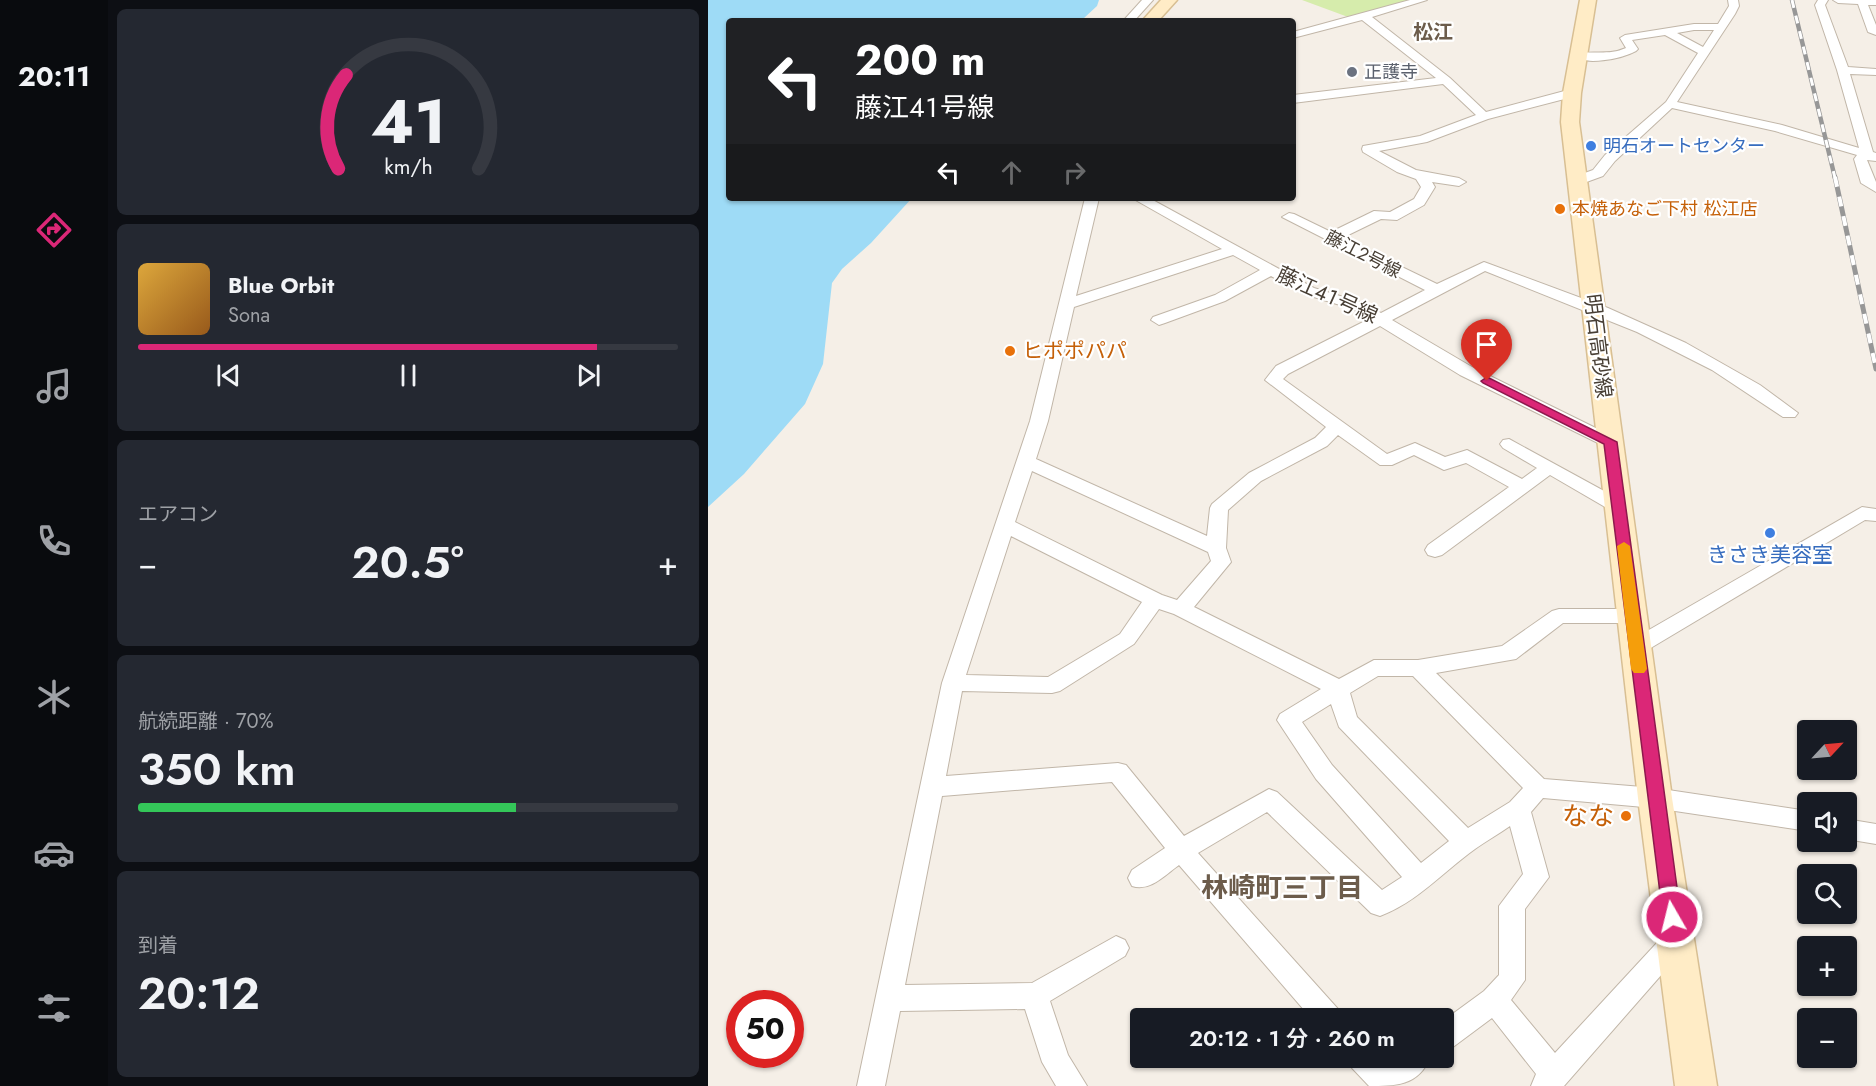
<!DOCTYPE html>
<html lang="ja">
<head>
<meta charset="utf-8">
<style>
	body { margin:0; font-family:Jost,"Noto Sans JP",sans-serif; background:#242831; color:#f1f3f6; height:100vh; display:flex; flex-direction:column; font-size:22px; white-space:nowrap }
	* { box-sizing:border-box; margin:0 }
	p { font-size:20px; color:#9ea1a6 }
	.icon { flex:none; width:33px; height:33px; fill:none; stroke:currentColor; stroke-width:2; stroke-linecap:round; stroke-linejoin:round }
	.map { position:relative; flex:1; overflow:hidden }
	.details { display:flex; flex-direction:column; gap:9px; padding:9px; background:#0d0f14; width:600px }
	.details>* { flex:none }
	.hud { position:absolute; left:18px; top:18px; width:570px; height:183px; border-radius:6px; box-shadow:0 2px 4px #0004; background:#202124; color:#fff; overflow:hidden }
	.needle { width:39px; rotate:64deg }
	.controls { position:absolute; left:1089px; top:720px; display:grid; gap:12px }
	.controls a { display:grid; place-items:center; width:60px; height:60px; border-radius:6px; background:#171b24; box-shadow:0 2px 4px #0004; font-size:30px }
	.speed { position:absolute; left:18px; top:990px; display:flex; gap:12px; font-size:30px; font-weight:700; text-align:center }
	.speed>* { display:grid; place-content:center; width:78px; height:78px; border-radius:50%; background:#171b24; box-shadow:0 2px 4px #0004; line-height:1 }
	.speed .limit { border:9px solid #d22; background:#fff; color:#111 }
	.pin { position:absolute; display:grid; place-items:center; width:51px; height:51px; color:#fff; margin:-62px -26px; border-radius:50% 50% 50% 0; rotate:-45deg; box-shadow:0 0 6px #0007 }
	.pin .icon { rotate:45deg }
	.me { position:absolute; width:66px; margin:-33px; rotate:352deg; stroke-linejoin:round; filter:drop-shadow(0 0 4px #0008) }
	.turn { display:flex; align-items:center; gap:21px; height:126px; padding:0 30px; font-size:27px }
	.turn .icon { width:78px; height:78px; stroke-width:2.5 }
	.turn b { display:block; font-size:42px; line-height:51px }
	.lanes { display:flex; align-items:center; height:57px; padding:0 30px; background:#0003; justify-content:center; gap:30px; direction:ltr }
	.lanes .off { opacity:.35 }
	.big { font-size:45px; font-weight:600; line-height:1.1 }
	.details .widget { flex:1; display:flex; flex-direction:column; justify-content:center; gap:9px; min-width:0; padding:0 21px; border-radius:9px; background:#242831 }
	.details .dial { align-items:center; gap:0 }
	.dial svg { height:156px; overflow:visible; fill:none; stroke:#363941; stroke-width:7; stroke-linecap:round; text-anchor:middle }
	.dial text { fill:#f1f3f6; stroke:none }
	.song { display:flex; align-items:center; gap:18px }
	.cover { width:72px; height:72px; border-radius:9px; background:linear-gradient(135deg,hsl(40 70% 55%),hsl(30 70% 35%)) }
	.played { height:6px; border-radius:3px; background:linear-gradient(90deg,#db2777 85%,#363941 85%) }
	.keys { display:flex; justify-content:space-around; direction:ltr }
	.heat { display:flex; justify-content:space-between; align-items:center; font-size:33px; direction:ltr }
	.charge { height:9px; border-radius:4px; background:linear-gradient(90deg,#34c759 70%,#363941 0) }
	.trip { position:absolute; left:422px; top:1008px; width:324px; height:60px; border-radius:6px; background:#171b24; box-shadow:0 2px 4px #0004; font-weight:600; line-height:60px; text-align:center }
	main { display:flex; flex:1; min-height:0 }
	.tab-bar { display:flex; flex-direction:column; width:108px; justify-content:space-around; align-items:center; background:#090b0e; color:#9ea1a6 }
	.tab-bar .icon { width:42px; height:42px }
	.tab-bar .on { color:#db2777 }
	.tab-bar b { font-size:27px; color:#f1f3f6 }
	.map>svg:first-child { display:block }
	.green { fill:#d6ecac }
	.water { fill:#9edbf6 }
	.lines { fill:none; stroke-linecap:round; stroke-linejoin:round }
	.minor-casing { stroke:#c1b6a8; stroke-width:2 }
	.secondary-casing { stroke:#d8bf93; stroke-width:3 }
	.minor { fill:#fff; fill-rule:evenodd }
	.secondary { fill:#ffecc6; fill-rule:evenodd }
	.rail-far1-casing { stroke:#979797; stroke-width:4.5 }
	.rail-casing { stroke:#979797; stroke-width:5 }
	.rail-far1 { stroke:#fff; stroke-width:3; stroke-dasharray:8; stroke-linecap:butt }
	.rail { stroke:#fff; stroke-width:4; stroke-dasharray:10; stroke-linecap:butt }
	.route { fill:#db2777; stroke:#8e194d; stroke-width:1.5 }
	.slow { fill:#f59e0b }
	.worship-dot { fill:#6b7280; stroke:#fff; stroke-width:2 }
	.shop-dot { fill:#3f7fe0; stroke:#fff; stroke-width:2 }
	.food-dot { fill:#e8710a; stroke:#fff; stroke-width:2 }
	.labels { text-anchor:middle; stroke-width:4.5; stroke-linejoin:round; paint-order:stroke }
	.far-worship-label { font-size:18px; fill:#5b616d; stroke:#fff; text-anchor:start }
	.far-shop-label { font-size:18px; fill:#366cbe; stroke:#fff; text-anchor:start }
	.far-food-label { font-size:18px; fill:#c56008; stroke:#fff; text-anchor:start }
	.far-street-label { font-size:18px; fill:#483f35; stroke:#fff }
	.far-quarter-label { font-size:20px; font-weight:bold; fill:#6c5c4b; stroke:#fff }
	.street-label { font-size:21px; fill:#483f35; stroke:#fff }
	.food-label { font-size:21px; fill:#c56008; stroke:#fff; text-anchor:start }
	.shop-label { font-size:21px; fill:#366cbe; stroke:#fff }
	.near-food-label { font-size:26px; fill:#c56008; stroke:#fff; text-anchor:end }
	.near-neighbourhood-label { font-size:27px; font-weight:bold; fill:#6c5c4b; stroke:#fff }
</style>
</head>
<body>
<main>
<nav class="tab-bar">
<b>20:11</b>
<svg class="icon on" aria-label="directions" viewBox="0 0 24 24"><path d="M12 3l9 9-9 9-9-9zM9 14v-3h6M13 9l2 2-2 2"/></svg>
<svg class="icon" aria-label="music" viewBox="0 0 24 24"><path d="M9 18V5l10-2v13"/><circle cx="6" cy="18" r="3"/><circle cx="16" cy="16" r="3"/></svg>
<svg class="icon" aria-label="phone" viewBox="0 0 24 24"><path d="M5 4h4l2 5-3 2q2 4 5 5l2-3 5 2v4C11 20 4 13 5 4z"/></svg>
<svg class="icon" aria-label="climate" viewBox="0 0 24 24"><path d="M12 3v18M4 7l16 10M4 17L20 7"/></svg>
<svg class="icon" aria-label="car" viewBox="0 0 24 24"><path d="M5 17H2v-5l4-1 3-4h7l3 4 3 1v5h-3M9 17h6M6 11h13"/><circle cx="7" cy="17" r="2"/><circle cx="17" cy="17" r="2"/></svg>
<svg class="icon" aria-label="filters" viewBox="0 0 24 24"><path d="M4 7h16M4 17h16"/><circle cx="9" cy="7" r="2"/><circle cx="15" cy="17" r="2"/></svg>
</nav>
<section class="details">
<div class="widget dial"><svg viewBox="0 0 100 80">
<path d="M14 69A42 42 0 1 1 86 69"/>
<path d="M14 69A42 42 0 0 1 18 21" stroke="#db2777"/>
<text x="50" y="56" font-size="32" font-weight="700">41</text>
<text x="50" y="72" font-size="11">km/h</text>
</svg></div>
<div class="widget">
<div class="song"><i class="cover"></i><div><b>Blue Orbit</b><p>Sona</p></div></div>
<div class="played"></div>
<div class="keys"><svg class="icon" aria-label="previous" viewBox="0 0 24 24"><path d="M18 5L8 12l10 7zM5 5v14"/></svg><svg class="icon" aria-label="pause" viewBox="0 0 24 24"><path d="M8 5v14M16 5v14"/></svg><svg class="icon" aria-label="next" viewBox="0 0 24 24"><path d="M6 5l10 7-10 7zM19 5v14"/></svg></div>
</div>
<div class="widget"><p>エアコン</p>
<div class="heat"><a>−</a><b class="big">20.5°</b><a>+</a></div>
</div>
<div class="widget"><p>航続距離 · 70%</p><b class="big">350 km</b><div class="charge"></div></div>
<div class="widget"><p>到着</p><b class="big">20:12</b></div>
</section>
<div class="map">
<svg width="1168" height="1086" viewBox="0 0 1168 1086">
	<rect width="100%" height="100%" fill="#f5efe7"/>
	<!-- green -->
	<path class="green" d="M594 0H707L640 17Z"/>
	<!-- water -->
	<path class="water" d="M0 0H391L389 6 376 18H365L362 21H21V198H204L163 243 134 269 124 283 115 364 97 404 36 474 0 507Z"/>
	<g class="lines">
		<defs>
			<g id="minor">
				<path d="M434 0H445L426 21H415Z"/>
				<path d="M702 0H719L664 17 742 78 778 112 864 89 870 93 868 96 780 119 719 142 671 151 708 170 751 178 758 182 751 186 724 182 727 187 716 205 689 220 673 219 634 238 729 284 776 262 900 308 978 343 1052 385 1090 413 1087 417H1075L1004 370 929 332 777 271 684 320 764 367 908 438 911 442 908 446H896L752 375 672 326 580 374 575 379 679 454 707 443 737 457 759 450 814 479 829 468 795 448 792 444 795 440 801 439 918 503 920 507 918 511H904L842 475 734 555 727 557 720 555 717 550 720 545 801 487 758 463 736 470 706 455 684 465H672L630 435 619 446 553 481 520 510 518 548 523 562 486 607 631 679 666 660H710L794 646 844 611 851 609H924L931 611 934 616 931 621 924 623H855L808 659 728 673 836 779 947 788 1100 811V831L947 808 835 798 823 812 841 877 817 909V980L803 1000 847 1053 958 933 967 929 976 933 980 941 976 949 856 1086H823L828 1074 784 1018 745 1047 735 1051V1021L776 991 791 975V906L815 874 802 826C791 834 778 841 767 849 736 871 708 903 672 916L663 913 559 812 490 853 630 1009 634 1018H603L471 865C457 875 442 892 424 886L420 878 424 870 457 848 404 782 234 796 197 985 324 983 408 936 417 940 421 948 417 956 342 1001 360 1055 379 1086H348L334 1062 317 1009 192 1011 177 1086H149L234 683 322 421 377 198H391L368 296 514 249 424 198H441L606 288 655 303 673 313 717 290 574 217 581 213 586 214 623 232 666 211 682 212 706 199 713 187 708 179 689 172 655 152 654 149 655 146 712 136 768 115 735 84 585 103V95L728 78 654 20 585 38V32ZM525 255 552 270 507 295 445 317 443 320 451 325 457 323 517 301 563 276 596 294 645 309 661 319 568 366 557 380 618 427 607 438 541 473 504 504 502 508 499 536 328 459 340 421 366 307ZM324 471 500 552 503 561 469 600 454 595 307 522ZM303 536 434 602 412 634 340 677 258 675ZM451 609 466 614 613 689 572 714 569 720 608 779 694 877 674 890 569 792 561 789 476 836 418 765 410 763 238 776 254 691 344 693 352 691 426 644ZM670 676H705L815 788 802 802 760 828 649 717 642 693ZM623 704 631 727 741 841 713 863 624 765 594 722Z"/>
				<path d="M1020 0H1030L1031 6 1027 14 969 102 1074 125 1151 148 1129 70 1107 5 1110 0H1120L1117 5 1140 67 1168 69V75L1142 74 1165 152 1168 153V161L1159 160 1168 182V192L1153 183 1146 159 1149 155 1067 131 964 108 907 161 895 176 873 184H863L861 181 863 178 885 170 897 155 958 102 990 53 957 35 924 40 930 49 928 51C913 59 878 66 864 56L866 54C884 50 900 56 918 48L912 38 917 35 986 24H1010L1021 6ZM986 30H1006L995 47 969 33Z"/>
				<path d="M1125 0H1168V5H1160L1168 25V35L1160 32 1150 4 1130 3Z"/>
				<path d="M1154 507 1168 509V521L1157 520 936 652 928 655 920 652 917 647 920 642Z"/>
				<path d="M1138 819 1168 824V844L1138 839Z"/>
				<path d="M640 1058H673L678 1063 686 1058H722C710 1086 687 1086 661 1086L644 1068Z"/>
			</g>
			<g id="secondary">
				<path d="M453 0H469L450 21H434Z"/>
				<path d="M872 0H888L873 93 871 122 964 798 1009 1086H967L930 798 853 122 855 93Z"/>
			</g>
		</defs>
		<!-- minor casing -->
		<use href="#minor" class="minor-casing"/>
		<!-- secondary casing -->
		<use href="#secondary" class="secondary-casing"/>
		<!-- minor -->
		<use href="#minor" class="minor"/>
		<!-- secondary -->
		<use href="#secondary" class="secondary"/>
		<defs>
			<path id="rail-far1" d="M1084 0 1127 178"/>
			<path id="rail" d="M1127 177 1168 369"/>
		</defs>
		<!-- rail-far1 casing -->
		<use href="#rail-far1" class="rail-far1-casing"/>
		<!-- rail casing -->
		<use href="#rail" class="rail-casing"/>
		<!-- rail-far1 -->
		<use href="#rail-far1" class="rail-far1"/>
		<!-- rail -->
		<use href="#rail" class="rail"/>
	</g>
	<!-- route -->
	<path class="route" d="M779 377 909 442 973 917 970 923 964 925 957 923 955 917 896 444 775 383 773 381Z"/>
	<!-- slow -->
	<path class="slow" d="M916 542 922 546 939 669 936 673H926L923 669 909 546Z"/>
	<!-- markers -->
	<circle class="worship-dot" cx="644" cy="72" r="6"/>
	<g class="shop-dot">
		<circle cx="883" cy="146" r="6"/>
		<circle cx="1062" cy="533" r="6"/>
	</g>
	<g class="food-dot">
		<circle cx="852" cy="209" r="6"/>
		<circle cx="302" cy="351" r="6"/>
		<circle cx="918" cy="816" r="6"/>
	</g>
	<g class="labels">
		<!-- far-worship labels -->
		<g class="far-worship-label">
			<text x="656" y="78">正護寺</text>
		</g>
		<!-- far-shop labels -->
		<g class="far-shop-label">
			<text x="895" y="152">明石オートセンター</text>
		</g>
		<!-- far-food labels -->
		<g class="far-food-label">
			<text x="864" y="215">本焼あなご下村 松江店</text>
		</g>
		<!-- far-street labels -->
		<g class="far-street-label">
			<text transform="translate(655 254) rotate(27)" y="6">藤江２号線</text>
		</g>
		<!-- far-quarter labels -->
		<g class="far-quarter-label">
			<text x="725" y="39">松江</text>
		</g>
		<!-- street labels -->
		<g class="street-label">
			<text transform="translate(619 295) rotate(24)" y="7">藤江４１号線</text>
			<text transform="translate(890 346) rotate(83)" y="7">明石高砂線</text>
		</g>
		<!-- food labels -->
		<g class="food-label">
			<text x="314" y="358">ヒポポパパ</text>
		</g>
		<!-- shop labels -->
		<g class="shop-label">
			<text x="1062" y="562">きさき美容室</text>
		</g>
		<!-- near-food labels -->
		<g class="near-food-label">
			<text x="906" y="825">なな</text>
		</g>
		<!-- near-neighbourhood labels -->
		<g class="near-neighbourhood-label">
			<text x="574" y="897">林崎町三丁目</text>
		</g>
	</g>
</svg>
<div class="controls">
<a><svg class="needle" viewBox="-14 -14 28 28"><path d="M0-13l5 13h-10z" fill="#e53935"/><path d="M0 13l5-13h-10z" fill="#9ea1a6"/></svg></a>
<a><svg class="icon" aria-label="sound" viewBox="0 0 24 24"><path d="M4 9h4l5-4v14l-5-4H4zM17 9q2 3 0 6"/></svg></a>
<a><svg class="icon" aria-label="search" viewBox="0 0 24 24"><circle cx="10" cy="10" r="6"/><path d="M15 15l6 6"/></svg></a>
<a>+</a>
<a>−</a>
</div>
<div class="speed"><div class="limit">50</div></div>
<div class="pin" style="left:779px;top:381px;background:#d93025"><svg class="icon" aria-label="arrive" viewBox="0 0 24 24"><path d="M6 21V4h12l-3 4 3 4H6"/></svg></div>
<svg class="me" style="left:964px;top:917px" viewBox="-20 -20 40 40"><circle r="17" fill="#db2777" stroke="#fff" stroke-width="3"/><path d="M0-11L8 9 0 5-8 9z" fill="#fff"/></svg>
<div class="trip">20:12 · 1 分 · 260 m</div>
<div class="hud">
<div class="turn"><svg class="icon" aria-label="left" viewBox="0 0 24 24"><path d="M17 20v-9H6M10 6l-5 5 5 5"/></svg><div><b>200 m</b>藤江４１号線</div></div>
<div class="lanes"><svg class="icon" aria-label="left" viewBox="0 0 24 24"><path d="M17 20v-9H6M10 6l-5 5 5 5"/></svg><svg class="icon off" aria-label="ahead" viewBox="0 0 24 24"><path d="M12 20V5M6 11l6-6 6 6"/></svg><svg class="icon off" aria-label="right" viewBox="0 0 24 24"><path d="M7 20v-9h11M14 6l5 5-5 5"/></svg></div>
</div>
</div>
</main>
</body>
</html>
